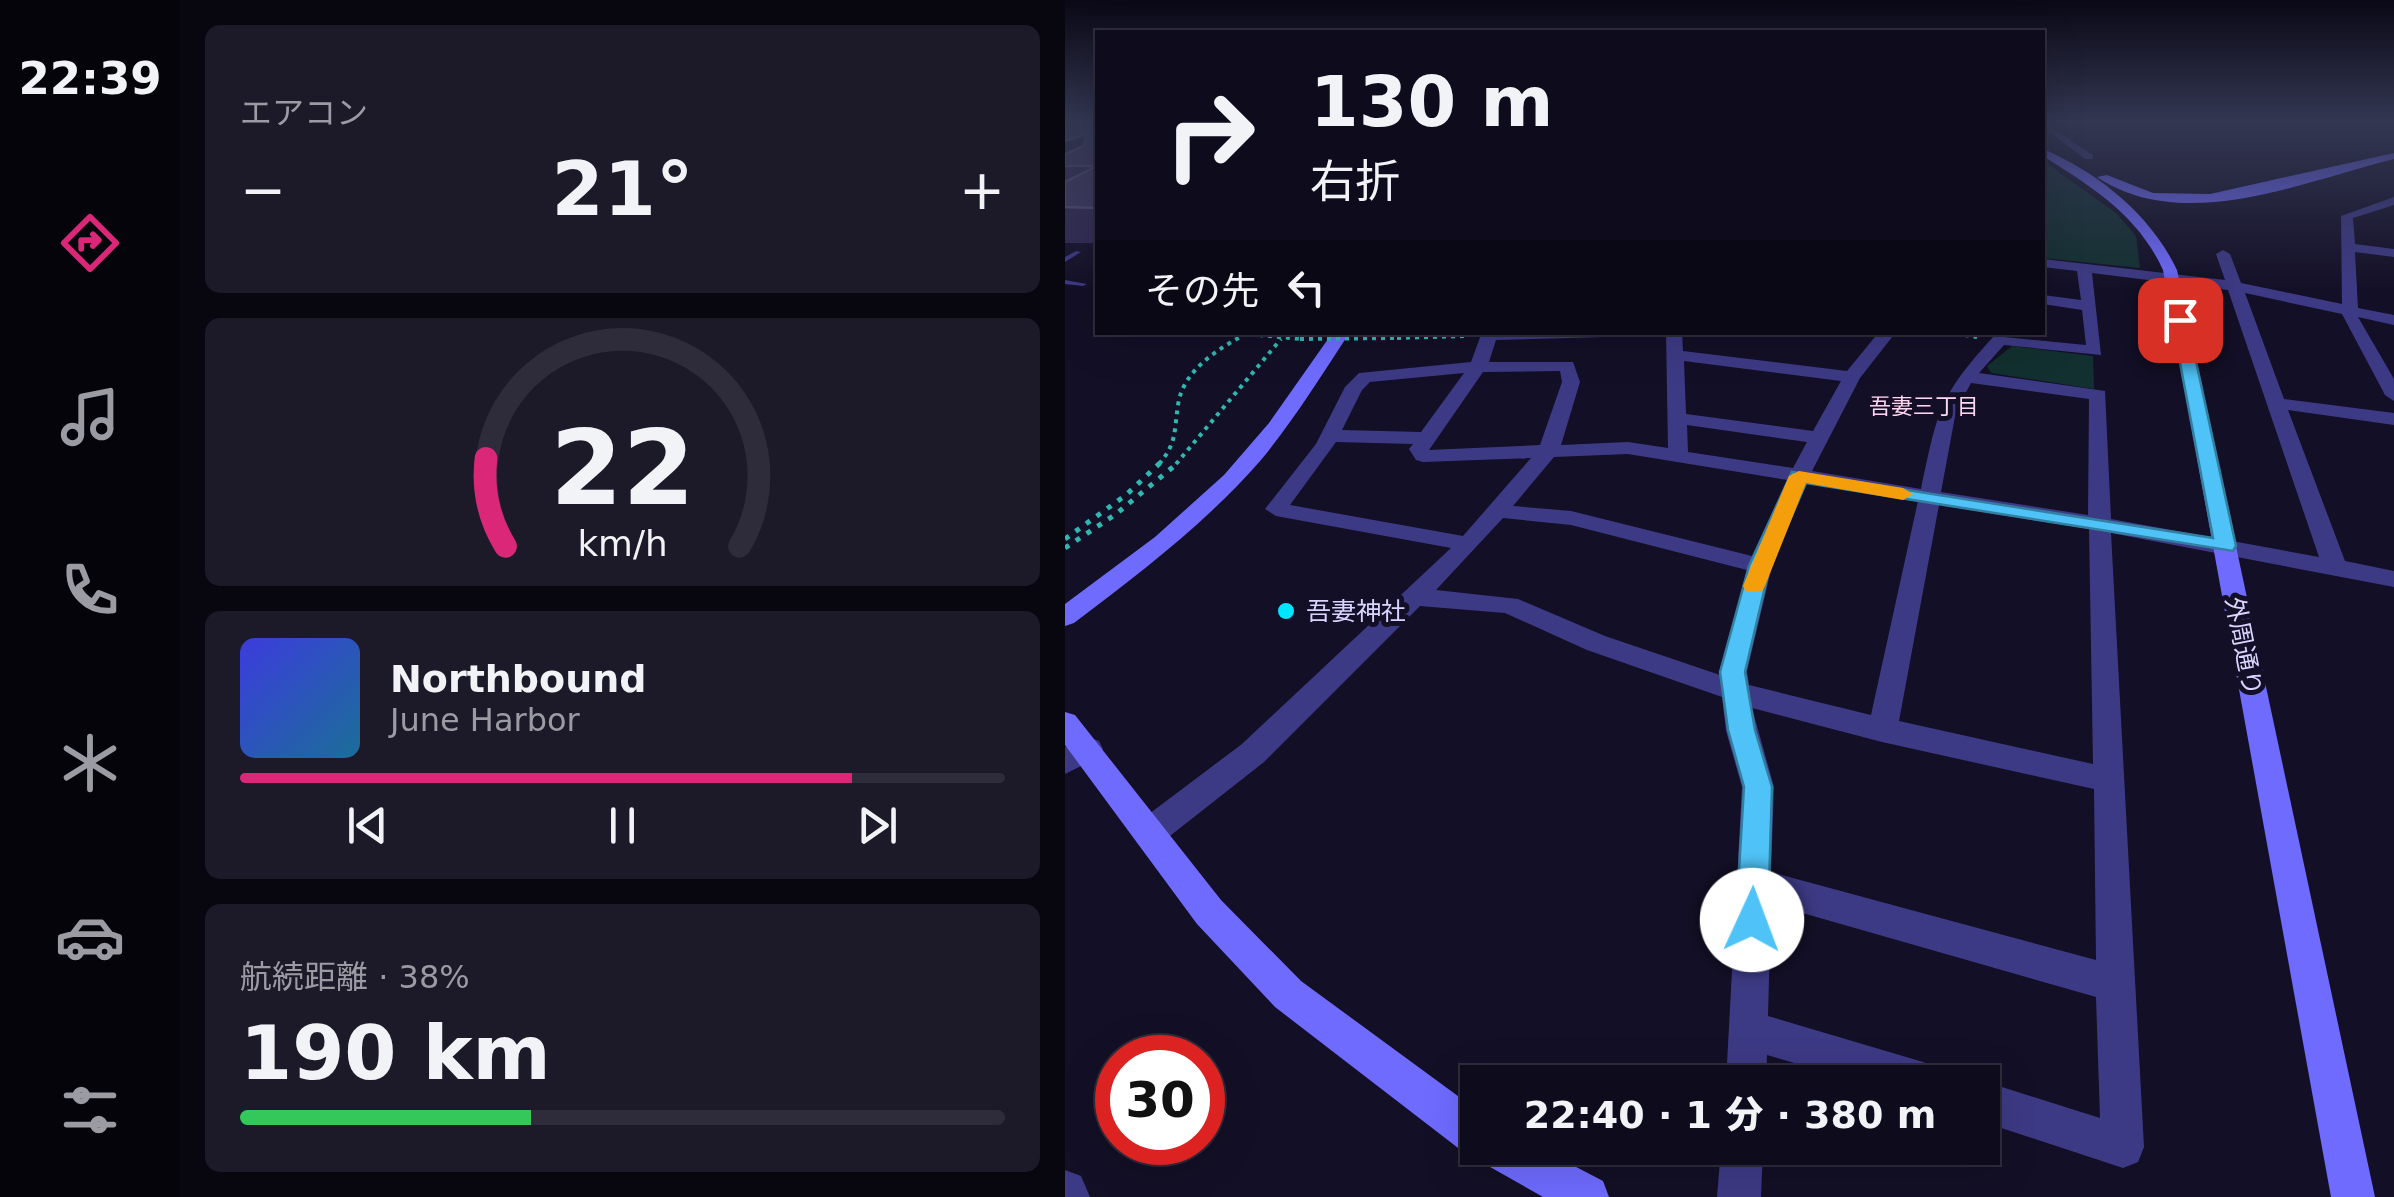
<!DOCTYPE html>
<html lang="ja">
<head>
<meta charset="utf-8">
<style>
	body { margin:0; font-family:"DejaVu Sans","Noto Sans JP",sans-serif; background:#1c1929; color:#f1f3f6; height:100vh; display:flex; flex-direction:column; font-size:38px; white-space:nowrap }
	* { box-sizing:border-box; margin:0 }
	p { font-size:32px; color:#9b9ba3 }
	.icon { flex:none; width:55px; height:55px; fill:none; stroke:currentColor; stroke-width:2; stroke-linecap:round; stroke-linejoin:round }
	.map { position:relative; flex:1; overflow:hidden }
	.sheet { display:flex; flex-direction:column; gap:25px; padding:25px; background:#08060f; width:885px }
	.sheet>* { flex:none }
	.guide { position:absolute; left:30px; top:30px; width:950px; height:305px; border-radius:0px; box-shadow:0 10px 40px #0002,0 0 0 2px #2e2b3b; background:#0e0b1c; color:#f1f3f6; overflow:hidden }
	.speed { position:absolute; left:30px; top:1035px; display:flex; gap:20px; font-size:50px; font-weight:700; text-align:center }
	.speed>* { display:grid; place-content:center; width:130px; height:130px; border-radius:50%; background:#0e0b1c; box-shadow:0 10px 40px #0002,0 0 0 2px #2e2b3b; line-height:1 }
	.speed .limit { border:15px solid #d22; background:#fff; color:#111 }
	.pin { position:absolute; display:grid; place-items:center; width:85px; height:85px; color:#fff; margin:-42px; border-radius:20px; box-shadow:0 5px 15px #0006 }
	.me { position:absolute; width:110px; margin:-55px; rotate:2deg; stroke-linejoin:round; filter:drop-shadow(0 0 8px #0008) }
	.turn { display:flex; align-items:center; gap:35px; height:210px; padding:0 50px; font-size:45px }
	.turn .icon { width:130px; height:130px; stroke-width:2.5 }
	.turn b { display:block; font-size:70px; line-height:85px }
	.then { display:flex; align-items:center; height:95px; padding:0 50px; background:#0003; gap:20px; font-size:38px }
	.big { font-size:75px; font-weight:800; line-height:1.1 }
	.sheet .widget { flex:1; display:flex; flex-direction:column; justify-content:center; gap:15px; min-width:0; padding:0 35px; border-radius:15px; background:#1c1929 }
	.sheet .dial { align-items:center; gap:0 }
	.dial svg { height:260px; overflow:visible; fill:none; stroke:#2e2b3b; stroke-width:7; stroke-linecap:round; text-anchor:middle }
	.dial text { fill:#f1f3f6; stroke:none }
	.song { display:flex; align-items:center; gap:30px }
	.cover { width:120px; height:120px; border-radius:15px; background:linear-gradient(135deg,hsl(240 70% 55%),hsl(200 70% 35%)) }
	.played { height:10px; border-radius:5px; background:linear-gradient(90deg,#db2777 80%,#2e2b3b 80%) }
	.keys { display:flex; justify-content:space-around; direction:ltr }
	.heat { display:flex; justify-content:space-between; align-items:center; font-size:55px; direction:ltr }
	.charge { height:15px; border-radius:8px; background:linear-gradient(90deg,#34c759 38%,#2e2b3b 0) }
	.trip { position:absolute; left:395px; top:1065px; width:540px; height:100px; border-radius:0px; background:#0e0b1c; box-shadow:0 10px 40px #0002,0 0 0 2px #2e2b3b; font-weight:800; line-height:100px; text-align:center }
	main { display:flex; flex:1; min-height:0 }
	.tab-bar { display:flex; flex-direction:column; width:180px; justify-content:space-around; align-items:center; background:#06040b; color:#9b9ba3 }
	.tab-bar .icon { width:70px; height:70px }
	.tab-bar .current { color:#db2777 }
	.tab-bar b { font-size:45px; color:#f1f3f6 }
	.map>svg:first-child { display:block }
	.green { fill:#12302f }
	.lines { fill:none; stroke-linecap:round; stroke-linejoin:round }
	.path-far1 { stroke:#2fb8b0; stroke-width:4; stroke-dasharray:4 5; stroke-linecap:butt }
	.path { stroke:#2fb8b0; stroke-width:5; stroke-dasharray:5 8; stroke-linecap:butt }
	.lane { fill:#3d3a85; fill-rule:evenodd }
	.street { fill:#3d3a85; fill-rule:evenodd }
	.secondary { fill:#6f6bff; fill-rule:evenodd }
	.path-bridge { stroke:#2fb8b0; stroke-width:4; stroke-dasharray:4 5; stroke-linecap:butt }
	.wall { fill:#312854 }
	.shaded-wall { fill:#1d163a }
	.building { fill:#433a66; stroke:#5a527e; stroke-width:2.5 }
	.route { fill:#4fc3f7; stroke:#337fa1; stroke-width:2.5 }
	.slow { fill:#f59e0b }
	.poi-dot { fill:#00e5ff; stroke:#130f26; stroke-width:4 }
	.labels { text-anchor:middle; stroke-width:10; stroke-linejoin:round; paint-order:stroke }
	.far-neighbourhood-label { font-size:22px; fill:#ffd6f0; stroke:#130f26 }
	.poi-label { font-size:25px; fill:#d9d4ff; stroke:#130f26; text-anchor:start }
	.street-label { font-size:25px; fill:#d9d4ff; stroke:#130f26 }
</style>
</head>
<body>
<main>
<nav class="tab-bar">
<b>22:39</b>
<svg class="icon current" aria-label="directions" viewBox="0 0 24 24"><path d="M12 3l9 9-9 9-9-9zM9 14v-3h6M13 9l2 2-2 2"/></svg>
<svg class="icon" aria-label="music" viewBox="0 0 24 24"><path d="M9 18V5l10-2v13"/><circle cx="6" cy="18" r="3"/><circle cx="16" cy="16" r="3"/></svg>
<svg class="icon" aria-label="phone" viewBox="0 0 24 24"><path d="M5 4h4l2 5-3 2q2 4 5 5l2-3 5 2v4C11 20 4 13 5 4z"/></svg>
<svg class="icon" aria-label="climate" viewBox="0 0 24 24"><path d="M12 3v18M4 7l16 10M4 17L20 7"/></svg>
<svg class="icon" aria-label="car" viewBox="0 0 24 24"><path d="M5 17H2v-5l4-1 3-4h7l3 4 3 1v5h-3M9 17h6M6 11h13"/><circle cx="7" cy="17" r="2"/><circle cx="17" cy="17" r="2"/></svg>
<svg class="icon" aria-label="filters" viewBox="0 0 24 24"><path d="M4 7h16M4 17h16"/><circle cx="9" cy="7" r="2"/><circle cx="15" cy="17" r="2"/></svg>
</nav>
<section class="sheet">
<div class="widget"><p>エアコン</p>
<div class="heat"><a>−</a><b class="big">21°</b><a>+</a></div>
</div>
<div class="widget dial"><svg viewBox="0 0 100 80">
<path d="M14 69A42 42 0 1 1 86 69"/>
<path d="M14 69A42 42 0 0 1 8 42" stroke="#db2777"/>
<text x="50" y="56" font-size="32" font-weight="700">22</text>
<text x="50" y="72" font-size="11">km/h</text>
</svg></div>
<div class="widget">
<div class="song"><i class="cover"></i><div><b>Northbound</b><p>June Harbor</p></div></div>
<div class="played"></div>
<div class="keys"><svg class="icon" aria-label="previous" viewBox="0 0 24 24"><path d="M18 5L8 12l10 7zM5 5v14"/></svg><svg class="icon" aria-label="pause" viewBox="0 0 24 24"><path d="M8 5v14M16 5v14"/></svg><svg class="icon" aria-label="next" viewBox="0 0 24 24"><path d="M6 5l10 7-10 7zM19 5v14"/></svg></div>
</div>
<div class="widget"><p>航続距離 · 38%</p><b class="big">190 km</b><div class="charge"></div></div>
</section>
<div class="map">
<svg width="1329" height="1197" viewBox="0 0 1329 1197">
	<rect width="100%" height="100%" fill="#130f26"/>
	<!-- green -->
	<g class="green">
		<path d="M978 161 1051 213 1071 236 1075 268 978 258Z"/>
		<path d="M947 346 1028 356 1029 389 926 373 922 366Z"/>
	</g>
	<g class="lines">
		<!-- path-far1 -->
		<g class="path-far1">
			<path d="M882 332 912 337"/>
			<path d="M194 335 235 339"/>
			<path d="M332 338 401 336"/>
			<path d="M94 464C112 443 109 431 113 405 118 369 155 348 184 332"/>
			<path d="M111 464 216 339"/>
		</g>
		<!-- path -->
		<g class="path">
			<path d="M0 539 61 495 96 462"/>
			<path d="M0 548 51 514 114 462"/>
		</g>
		<!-- lane -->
		<g class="lane">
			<path d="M11 251 16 252 0 262V257Z"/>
			<path d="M0 280 22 284 18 286 0 284Z"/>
		</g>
		<!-- street -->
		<g class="street">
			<path d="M978 122 1028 155V159H1020L978 127Z"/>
			<path d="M1329 197V205L1288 218 1290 244 1329 249V257L1290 252 1293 308 1329 315V325L1293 317 1329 379V401L1320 395 1277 314 1180 293 1219 399 1329 413V425L1223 410 1280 561 1329 571V587L1046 533 1079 1147 1073 1162 1058 1168 918 1122V1081L1035 1118 1031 997 706 904 703 1016 858 1062 872 1068 878 1082H796L702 1055 701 1082H661L677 787 661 731 657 697 522 650 440 613 355 606 199 762 96 843 84 847 72 843 68 833 72 823 177 744 386 548 211 516 200 509 251 444 280 387 294 373 406 362 417 332H547L539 337 431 340 424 362H508L515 382 496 445 563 442 603 448 601 332H617L618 351 782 371 814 332H831L795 378 747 471 856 489C873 410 874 396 929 336L1021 345 1017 310 978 304V295L1016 300 1012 271 978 267V259L1160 280 1151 254 1158 250 1165 254 1176 283 1277 304 1276 216ZM1027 273 1163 290 1254 557 1046 519 1040 391 914 373 939 345 1036 355ZM619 361 776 381 748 431 621 414ZM495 371 497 382 475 445 364 450 418 372ZM399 373 356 432 277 430 297 390 305 382ZM906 383 1024 399 1023 515 876 492 891 411ZM622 425 742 442 728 468 623 452ZM271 442 348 444 344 449 351 460 358 462 466 458 398 536 225 505ZM563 454 722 480 687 556 506 511 448 506 489 457ZM742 483 853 501 806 715 684 685 682 671 707 566ZM874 505 1024 529 1028 764 834 721ZM438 518 506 525 682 570 655 675 540 636 453 599 371 590ZM687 708 817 742 1029 789 1031 960 706 872 709 787Z"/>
			<path d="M23 737 34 741 38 749 34 757 0 774V747Z"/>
			<path d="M656 1148H698L696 1197H652Z"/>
			<path d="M0 1170 16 1176 25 1197H0Z"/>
		</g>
		<!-- secondary -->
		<g class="secondary">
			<path d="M978 149C1034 173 1086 215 1112 270L1310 1197H1266L1098 270C1073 215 1027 187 978 156Z"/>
			<path d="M1329 153V159C1239 181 1118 235 1032 177L1042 175 1088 193 1145 194Z"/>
			<path d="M268 332H285C256 376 229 420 196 460 141 523 75 573 9 623L0 626V604L90 537 159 475 204 423Z"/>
			<path d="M0 712 10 715 156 900 236 981 412 1110V1148H475L538 1181 544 1197H478L418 1163 415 1156 397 1151 210 1007 132 924 0 745Z"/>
		</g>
		<!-- path-bridge -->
		<g class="path-bridge">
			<path d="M182 332 194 335"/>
			<path d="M235 339 332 338"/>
		</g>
	</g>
	<!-- wall -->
	<rect class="wall" x="0" y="122" width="32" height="121"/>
	<!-- shaded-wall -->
	<path class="shaded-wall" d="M21 134 32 159 0 166V141Z"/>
	<!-- building -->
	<path class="building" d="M0 122H32V208L0 207V182L32 166H0V154L19 146 21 134 0 141Z"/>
	<!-- sky -->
	<linearGradient id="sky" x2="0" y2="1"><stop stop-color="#0a0815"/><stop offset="0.42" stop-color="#333752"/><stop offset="1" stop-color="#333752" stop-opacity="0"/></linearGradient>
	<rect width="1329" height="290" fill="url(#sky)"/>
	<!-- route -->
	<path class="route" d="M1115 315 1122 320 1171 546 1168 551 741 483 705 566 680 672 690 730 707 787 703 920 698 931 687 936 676 931 671 920 679 787 663 730 655 672 684 566 727 472 1148 538 1107 320Z"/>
	<!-- slow -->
	<path class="slow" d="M734 471 838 488 848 494 838 500 741 483 700 586 697 591H681L678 586 724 476Z"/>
	<!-- markers -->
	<circle class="poi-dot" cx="221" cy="611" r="10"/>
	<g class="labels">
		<!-- far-neighbourhood labels -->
		<g class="far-neighbourhood-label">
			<text x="859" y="414">吾妻三丁目</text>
		</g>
		<!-- poi labels -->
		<g class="poi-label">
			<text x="241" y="620">吾妻神社</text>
		</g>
		<!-- street labels -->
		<g class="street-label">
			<text transform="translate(1179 646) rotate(79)" y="9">外周通り</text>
		</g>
	</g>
</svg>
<div class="speed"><div class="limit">30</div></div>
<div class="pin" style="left:1115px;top:320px;background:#d93025"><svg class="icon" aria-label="arrive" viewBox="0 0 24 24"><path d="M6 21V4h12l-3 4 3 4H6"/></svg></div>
<svg class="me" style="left:687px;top:920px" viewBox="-20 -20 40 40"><circle r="19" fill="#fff"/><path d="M0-13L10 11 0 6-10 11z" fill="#4fc3f7"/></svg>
<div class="trip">22:40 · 1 分 · 380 m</div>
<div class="guide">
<div class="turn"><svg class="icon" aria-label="right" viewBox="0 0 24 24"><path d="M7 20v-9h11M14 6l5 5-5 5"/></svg><div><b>130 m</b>右折</div></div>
<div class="then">その先<svg class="icon" aria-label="left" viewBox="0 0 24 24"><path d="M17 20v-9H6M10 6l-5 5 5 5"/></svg></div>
</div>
</div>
</main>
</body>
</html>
